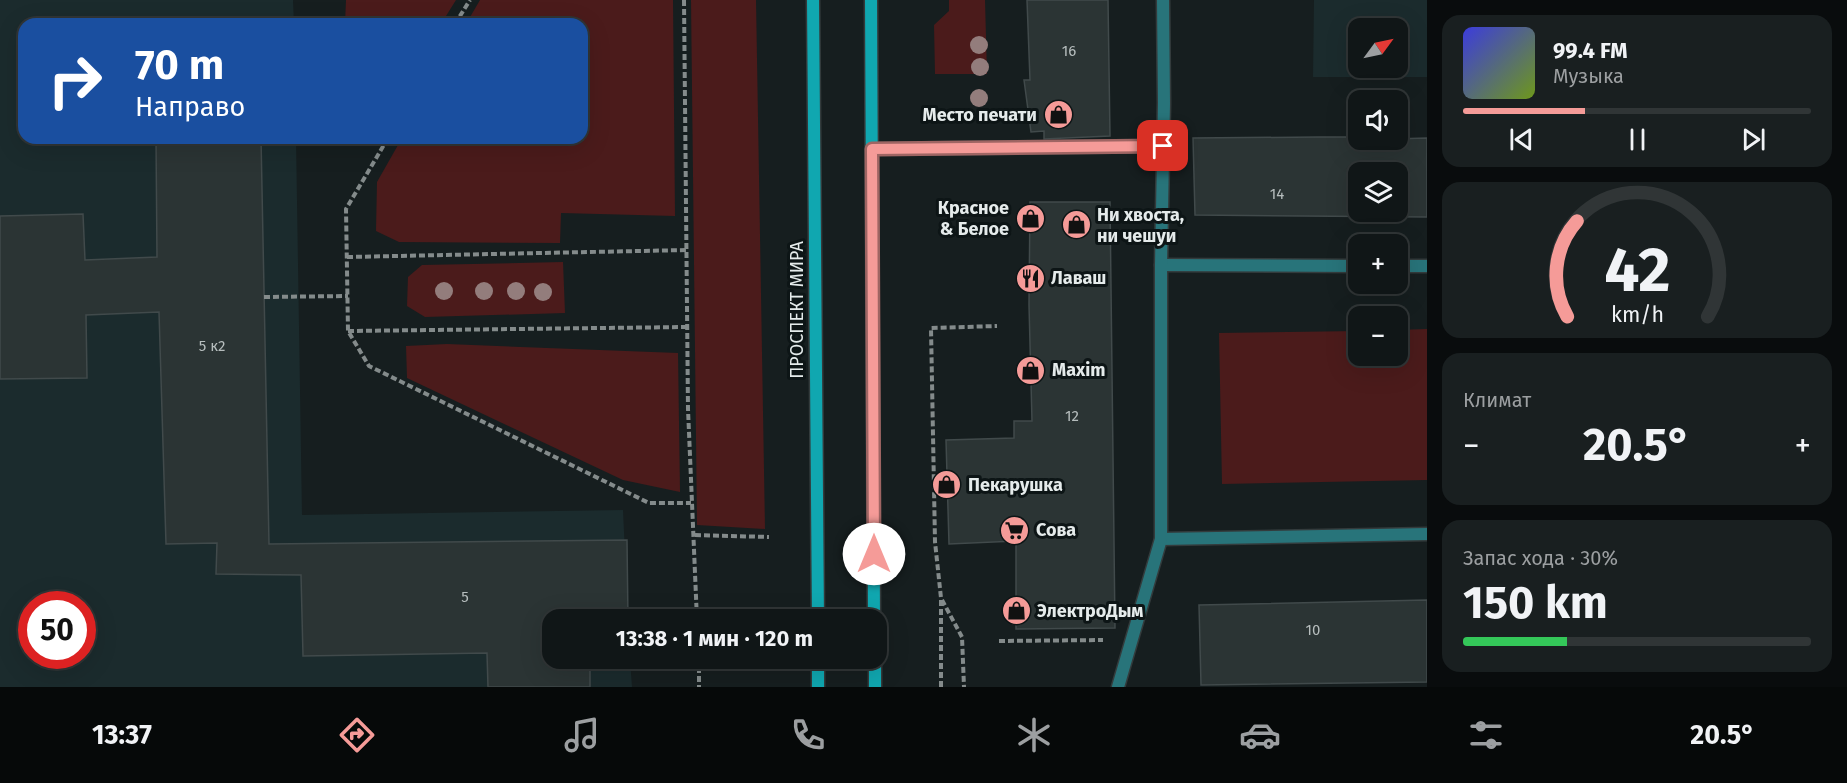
<!DOCTYPE html>
<html lang="ru">
<head>
<meta charset="utf-8">
<style>
	body { margin:0; font-family:"Fira Sans",sans-serif; background:#191f20; color:#f1f3f6; height:100vh; display:flex; flex-direction:column; font-size:22px; white-space:nowrap }
	* { box-sizing:border-box; margin:0 }
	p { font-size:20px; color:#9c9fa1 }
	.icon { flex:none; width:33px; height:33px; fill:none; stroke:currentColor; stroke-width:2; stroke-linecap:round; stroke-linejoin:round }
	.map { position:relative; flex:1; overflow:hidden }
	.panel { display:flex; flex-direction:column; gap:15px; padding:15px; background:#090c0d; width:420px }
	.panel>* { flex:none }
	.hud { position:absolute; left:18px; top:18px; width:570px; height:126px; border-radius:18px; box-shadow:0 6px 24px #0002,0 0 0 2px #303536; background:#1a4fa0; color:#fff; overflow:hidden }
	.needle { width:39px; rotate:57deg }
	.tools { position:absolute; left:1348px; top:18px; display:grid; gap:12px }
	.tools a { display:grid; place-items:center; width:60px; height:60px; border-radius:12px; background:#101617; box-shadow:0 6px 24px #0002,0 0 0 2px #303536; font-size:30px }
	.speed { position:absolute; left:18px; top:591px; display:flex; gap:12px; font-size:30px; font-weight:700; text-align:center }
	.speed>* { display:grid; place-content:center; width:78px; height:78px; border-radius:50%; background:#101617; box-shadow:0 6px 24px #0002,0 0 0 2px #303536; line-height:1 }
	.speed .limit { border:9px solid #d22; background:#fff; color:#111 }
	.pin { position:absolute; display:grid; place-items:center; width:51px; height:51px; color:#fff; margin:-26px; border-radius:12px; box-shadow:0 3px 9px #0006 }
	.me { position:absolute; width:66px; margin:-33px; rotate:0deg; stroke-linejoin:round; filter:drop-shadow(0 0 4px #0008) }
	.turn { display:flex; align-items:center; gap:21px; height:126px; padding:0 18px; font-size:27px }
	.turn .icon { width:78px; height:78px; stroke-width:2.5 }
	.turn b { display:block; font-size:42px; line-height:51px }
	.big { font-size:45px; font-weight:700; line-height:1.1 }
	.panel .widget { flex:1; display:flex; flex-direction:column; justify-content:center; gap:9px; min-width:0; padding:0 21px; border-radius:18px; background:#191f20 }
	.panel .dial { align-items:center; gap:0 }
	.dial svg { height:156px; overflow:visible; fill:none; stroke:#303536; stroke-width:7; stroke-linecap:round; text-anchor:middle }
	.dial text { fill:#f1f3f6; stroke:none }
	.song { display:flex; align-items:center; gap:18px }
	.cover { width:72px; height:72px; border-radius:9px; background:linear-gradient(135deg,hsl(240 70% 55%),hsl(80 70% 35%)) }
	.played { height:6px; border-radius:3px; background:linear-gradient(90deg,#f59b98 35%,#303536 35%) }
	.keys { display:flex; justify-content:space-around; direction:ltr }
	.heat { display:flex; justify-content:space-between; align-items:center; font-size:33px; direction:ltr }
	.charge { height:9px; border-radius:4px; background:linear-gradient(90deg,#34c759 30%,#303536 0) }
	.trip { position:absolute; left:542px; top:609px; width:345px; height:60px; border-radius:18px; background:#101617; box-shadow:0 6px 24px #0002,0 0 0 2px #303536; font-weight:700; line-height:60px; text-align:center }
	.tabs { display:flex; height:96px; justify-content:space-around; align-items:center; background:#060909; color:#9c9fa1 }
	.tabs .icon { width:42px; height:42px }
	.tabs .current { color:#f59b98 }
	.tabs b { font-size:27px; color:#f1f3f6 }
	main { display:flex; flex:1; min-height:0 }
	.map>svg:first-child { display:block }
	.built { fill:#1b2b2d; fill-rule:evenodd }
	.green { fill:#4b1b1b }
	.building { fill:#2b3434; stroke:#414a4b; stroke-width:1.5; fill-rule:evenodd }
	.lines { fill:none; stroke-linecap:round; stroke-linejoin:round }
	.lane-casing { stroke:#333b3c; stroke-width:15 }
	.secondary-casing { stroke:#333b3c; stroke-width:15 }
	.path { stroke:#848b8b; stroke-width:4; stroke-dasharray:6 3; stroke-linecap:butt }
	.lane { stroke:#28747a; stroke-width:12 }
	.secondary { stroke:#10a7b0; stroke-width:12 }
	.tree { fill:#937d7c }
	.route-casing { stroke:#9f6563; stroke-width:15 }
	.route { stroke:#f59b98; stroke-width:10 }
	.labels { text-anchor:middle; stroke-width:6; stroke-linejoin:round; paint-order:stroke }
	.number-label { font-size:15px; fill:#b6bdbd }
	.poi-label { font-size:18px; font-weight:bold; fill:#e5ebeb; stroke:#0d1516; text-anchor:start }
	.street-label { font-size:18px; fill:#e5ebeb; stroke:#0d1516 }
</style>
</head>
<body>
<main>
<div class="map">
<svg width="1427" height="687" viewBox="0 0 1427 687">
	<rect width="100%" height="100%" fill="#161e1f"/>
	<!-- built -->
	<g class="built">
		<path d="M0 0H293L294 24H24V138H296L302 515 623 510 628 619 552 620V658L630 659 632 687H0ZM32 604H82V656H32Z"/>
		<path d="M1314 0H1427V77H1313ZM1359 28H1398V68H1359Z"/>
	</g>
	<!-- green -->
	<g class="green">
		<path d="M346 0H456L441 24H345Z"/>
		<path d="M480 0H673L675 216 561 213 560 243 399 242 376 231 377 182 402 138H582V24H466Z"/>
		<path d="M691 0H756L765 529 697 525Z"/>
		<path d="M949 0H985L987 74H935L934 25 949 11Z"/>
		<path d="M563 262 565 313 425 317 407 306 408 277 422 265Z"/>
		<path d="M1427 329V480L1222 484 1219 333 1359 331V356H1398V330Z"/>
		<path d="M447 344 678 353 680 492 623 480 407 378 406 346Z"/>
	</g>
	<!-- building -->
	<g class="building">
		<path d="M1027 0H1108L1110 136 1044 139V131L1031 132 1024 80H1030Z"/>
		<path d="M1319 137H1359V140L1427 138V217L1195 215 1193 138ZM1359 172H1398V212H1359Z"/>
		<path d="M156 138H261L269 544 627 540 628 620H552V658H590V687H488L487 653 303 656 301 575 216 574 217 543 166 544 159 312 86 315 87 378 0 379V216L83 214 85 260 157 257Z"/>
		<path d="M1030 202H1110L1115 628 1016 629V541L949 544 946 440 1014 438V421H1032L1029 305Z"/>
		<path d="M1427 600V682L1201 685 1199 605Z"/>
	</g>
	<g class="lines">
		<defs>
			<g id="lane">
				<path d="M872 149 1163 146"/>
				<path d="M1161 265 1359 266"/>
				<path d="M1398 266H1427"/>
				<path d="M1161 539 1427 534"/>
				<path d="M1118 687 1161 539V265L1164 103 1163 0"/>
			</g>
			<g id="secondary">
				<path d="M813 0 818 620"/>
				<path d="M871 0 874 620"/>
				<path d="M818 658V687"/>
				<path d="M875 658V687"/>
			</g>
		</defs>
		<!-- lane casing -->
		<use href="#lane" class="lane-casing"/>
		<!-- secondary casing -->
		<use href="#secondary" class="secondary-casing"/>
		<!-- path -->
		<g class="path">
			<path d="M684 0 688 409 697 620"/>
			<path d="M455 24 470 0"/>
			<path d="M388 138 346 209 348 331 369 366 649 503H691"/>
			<path d="M347 257 687 250"/>
			<path d="M264 297 348 296"/>
			<path d="M348 331 686 327"/>
			<path d="M695 535 769 537"/>
			<path d="M942 600 962 637 964 687"/>
			<path d="M999 641 1103 640"/>
			<path d="M699 658V687"/>
			<path d="M941 687V598L935 542 931 328 997 326"/>
		</g>
		<!-- lane -->
		<use href="#lane" class="lane"/>
		<!-- secondary -->
		<use href="#secondary" class="secondary"/>
	</g>
	<!-- trees -->
	<g class="tree">
		<circle cx="979" cy="45" r="9"/>
		<circle cx="980" cy="67" r="9"/>
		<circle cx="979" cy="98" r="9"/>
		<circle cx="444" cy="291" r="9"/>
		<circle cx="484" cy="291" r="9"/>
		<circle cx="516" cy="291" r="9"/>
		<circle cx="543" cy="292" r="9"/>
	</g>
	<g class="lines">
		<defs>
			<path id="route" d="M874 554 872 149 1163 146"/>
		</defs>
		<!-- route casing -->
		<use href="#route" class="route-casing"/>
		<!-- route -->
		<use href="#route" class="route"/>
	</g>
	<!-- icons -->
	<defs>
		<symbol id="shop-disc" viewBox="-11 -11 22 22"><circle r="9.5" fill="#f59b98" stroke="#0d1516"/><path d="M-5-2.5h2.3a2.7 3.5 0 0 1 5.4 0H5L5.5 6h-11ZM-1.5-2.5h3a1.5 2.3 0 0 0-3 0Z" fill="#111"/></symbol>
		<symbol id="restaurant-disc" viewBox="-11 -11 22 22"><circle r="9.5" fill="#f59b98" stroke="#0d1516"/><path d="M-5-6h1v4h1v-4h1v4h1v-4h1v5L-1.5 .5V6h-2V.5L-5-1ZM5-6V6H3V1.5H1.5Q1.5-4 5-6Z" fill="#111"/></symbol>
		<symbol id="supermarket-disc" viewBox="-11 -11 22 22"><circle r="9.5" fill="#f59b98" stroke="#0d1516"/><path d="M-6-5.5h2.5l.6 2H6L4.5 2H-2.5L-4.4-4H-6ZM-1.5 3.2a1.3 1.3 0 1 0 .1 0ZM3 3.2a1.3 1.3 0 1 0 .1 0Z" fill="#111"/></symbol>
	</defs>
	<g fill-rule="evenodd">
		<use href="#shop-disc" x="1042" y="98" width="33" height="33"/>
		<use href="#shop-disc" x="1014" y="202" width="33" height="33"/>
		<use href="#shop-disc" x="1060" y="208" width="33" height="33"/>
		<use href="#restaurant-disc" x="1014" y="262" width="33" height="33"/>
		<use href="#shop-disc" x="1014" y="354" width="33" height="33"/>
		<use href="#shop-disc" x="930" y="468" width="33" height="33"/>
		<use href="#supermarket-disc" x="998" y="514" width="33" height="33"/>
		<use href="#shop-disc" x="1000" y="594" width="33" height="33"/>
	</g>
	<g class="labels">
		<!-- number labels -->
		<g class="number-label">
			<text x="1069" y="56">16</text>
			<text x="1277" y="199">14</text>
			<text x="212" y="351">5 к2</text>
			<text x="1072" y="421">12</text>
			<text x="465" y="602">5</text>
			<text x="1313" y="635">10</text>
		</g>
		<!-- poi labels -->
		<g class="poi-label">
			<text x="1037" y="121" text-anchor="end">Место печати</text>
			<text x="1009" y="214" text-anchor="end">Красное<tspan x="1009" dy="21">&amp; Белое</tspan></text>
			<text x="1097" y="221">Ни хвоста,<tspan x="1097" dy="21">ни чешуи</tspan></text>
			<text x="1051" y="284">Лаваш</text>
			<text x="1052" y="376">Maxim</text>
			<text x="968" y="491">Пекарушка</text>
			<text x="1036" y="536">Сова</text>
			<text x="1037" y="617">ЭлектроДым</text>
		</g>
		<!-- street labels -->
		<g class="street-label">
			<text transform="translate(797 310) rotate(-90)" y="6">ПРОСПЕКТ МИРА</text>
		</g>
	</g>
</svg>
<div class="tools">
<a><svg class="needle" viewBox="-14 -14 28 28"><path d="M0-13l5 13h-10z" fill="#e53935"/><path d="M0 13l5-13h-10z" fill="#9c9fa1"/></svg></a>
<a><svg class="icon" aria-label="sound" viewBox="0 0 24 24"><path d="M4 9h4l5-4v14l-5-4H4zM17 9q2 3 0 6"/></svg></a>
<a><svg class="icon" aria-label="layers" viewBox="0 0 24 24"><path d="M12 4l9 5-9 5-9-5zM3 14l9 5 9-5"/></svg></a>
<a>+</a>
<a>−</a>
</div>
<div class="speed"><div class="limit">50</div></div>
<div class="pin" style="left:1163px;top:146px;background:#d93025"><svg class="icon" aria-label="arrive" viewBox="0 0 24 24"><path d="M6 21V4h12l-3 4 3 4H6"/></svg></div>
<svg class="me" style="left:874px;top:554px" viewBox="-20 -20 40 40"><circle r="19" fill="#fff"/><path d="M0-13L10 11 0 6-10 11z" fill="#f59b98"/></svg>
<div class="trip">13:38 · 1 мин · 120 m</div>
<div class="hud">
<div class="turn"><svg class="icon" aria-label="right" viewBox="0 0 24 24"><path d="M7 20v-9h11M14 6l5 5-5 5"/></svg><div><b>70 m</b>Направо</div></div>
</div>
</div>
<section class="panel">
<div class="widget">
<div class="song"><i class="cover"></i><div><b>99.4 FM</b><p>Музыка</p></div></div>
<div class="played"></div>
<div class="keys"><svg class="icon" aria-label="previous" viewBox="0 0 24 24"><path d="M18 5L8 12l10 7zM5 5v14"/></svg><svg class="icon" aria-label="pause" viewBox="0 0 24 24"><path d="M8 5v14M16 5v14"/></svg><svg class="icon" aria-label="next" viewBox="0 0 24 24"><path d="M6 5l10 7-10 7zM19 5v14"/></svg></div>
</div>
<div class="widget dial"><svg viewBox="0 0 100 80">
<path d="M14 69A42 42 0 1 1 86 69"/>
<path d="M14 69A42 42 0 0 1 19 20" stroke="#f59b98"/>
<text x="50" y="56" font-size="32" font-weight="700">42</text>
<text x="50" y="72" font-size="11">km/h</text>
</svg></div>
<div class="widget"><p>Климат</p>
<div class="heat"><a>−</a><b class="big">20.5°</b><a>+</a></div>
</div>
<div class="widget"><p>Запас хода · 30%</p><b class="big">150 km</b><div class="charge"></div></div>
</section>
</main>
<nav class="tabs">
<b>13:37</b>
<svg class="icon current" aria-label="directions" viewBox="0 0 24 24"><path d="M12 3l9 9-9 9-9-9zM9 14v-3h6M13 9l2 2-2 2"/></svg>
<svg class="icon" aria-label="music" viewBox="0 0 24 24"><path d="M9 18V5l10-2v13"/><circle cx="6" cy="18" r="3"/><circle cx="16" cy="16" r="3"/></svg>
<svg class="icon" aria-label="phone" viewBox="0 0 24 24"><path d="M5 4h4l2 5-3 2q2 4 5 5l2-3 5 2v4C11 20 4 13 5 4z"/></svg>
<svg class="icon" aria-label="climate" viewBox="0 0 24 24"><path d="M12 3v18M4 7l16 10M4 17L20 7"/></svg>
<svg class="icon" aria-label="car" viewBox="0 0 24 24"><path d="M5 17H2v-5l4-1 3-4h7l3 4 3 1v5h-3M9 17h6M6 11h13"/><circle cx="7" cy="17" r="2"/><circle cx="17" cy="17" r="2"/></svg>
<svg class="icon" aria-label="filters" viewBox="0 0 24 24"><path d="M4 7h16M4 17h16"/><circle cx="9" cy="7" r="2"/><circle cx="15" cy="17" r="2"/></svg>
<b>20.5°</b>
</nav>
</body>
</html>
